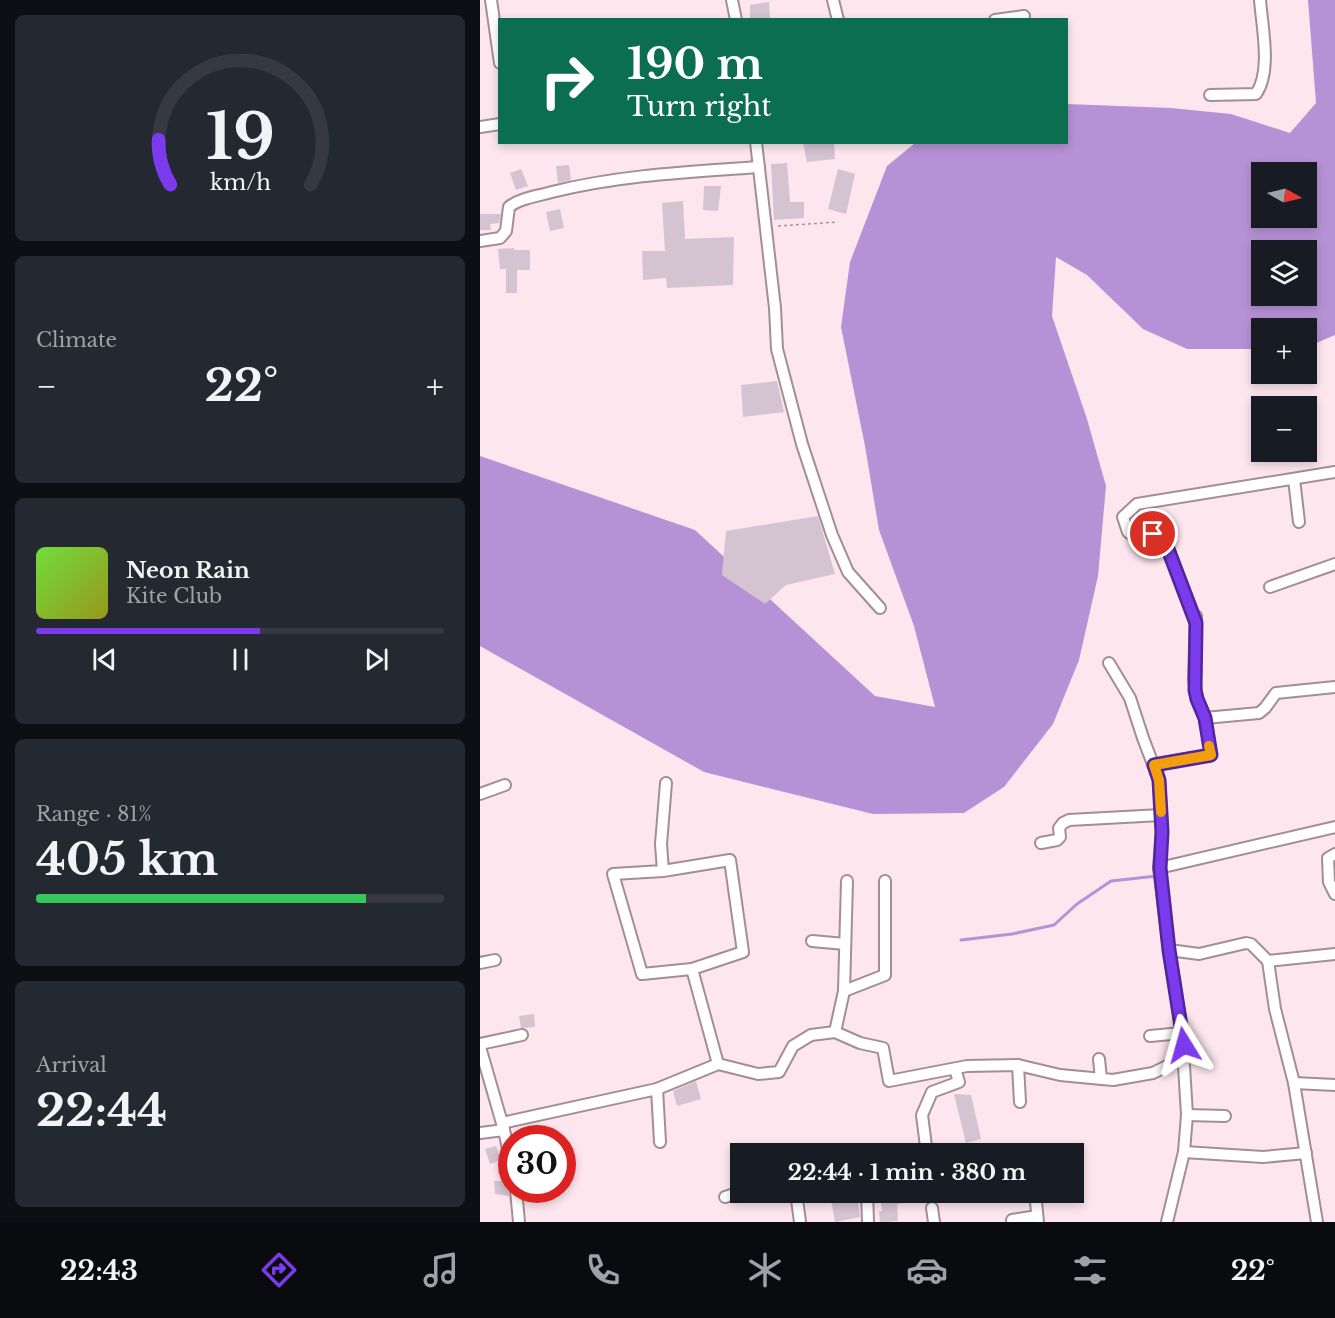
<!DOCTYPE html>
<html lang="en">
<head>
<meta charset="utf-8">
<style>
	body { margin:0; font-family:"Libre Baskerville",serif; background:#242831; color:#f1f3f6; height:100vh; display:flex; flex-direction:column; font-size:22px; white-space:nowrap }
	* { box-sizing:border-box; margin:0 }
	p { font-size:20px; color:#9ea1a6 }
	.icon { flex:none; width:33px; height:33px; fill:none; stroke:currentColor; stroke-width:2; stroke-linecap:round; stroke-linejoin:round }
	.map { position:relative; flex:1; overflow:hidden }
	.sheet { display:flex; flex-direction:column; gap:15px; padding:15px; background:#0d0f14; width:480px }
	.sheet>* { flex:none }
	.hud { position:absolute; left:18px; top:18px; width:570px; height:126px; border-radius:0px; box-shadow:0 3px 9px #0003; background:#0b6e4f; color:#fff; overflow:hidden }
	.needle { width:39px; rotate:98deg }
	.controls { position:absolute; left:771px; top:162px; display:grid; gap:12px }
	.controls a { display:grid; place-items:center; width:66px; height:66px; border-radius:0px; background:#171b24; box-shadow:0 3px 9px #0003; font-size:30px }
	.speed { position:absolute; left:18px; top:1125px; display:flex; gap:12px; font-size:30px; font-weight:700; text-align:center }
	.speed>* { display:grid; place-content:center; width:78px; height:78px; border-radius:50%; background:#171b24; box-shadow:0 3px 9px #0003; line-height:1 }
	.speed .limit { border:9px solid #d22; background:#fff; color:#111 }
	.pin { position:absolute; display:grid; place-items:center; width:51px; height:51px; color:#fff; margin:-26px; border:3px solid #fff; border-radius:50%; box-shadow:0 2px 6px #0007 }
	.me { position:absolute; width:66px; margin:-33px; rotate:352deg; stroke-linejoin:round; filter:drop-shadow(0 0 4px #0008) }
	.turn { display:flex; align-items:center; gap:21px; height:126px; padding:0 30px; font-size:27px }
	.turn .icon { width:78px; height:78px; stroke-width:2.5 }
	.turn b { display:block; font-size:42px; line-height:51px }
	.big { font-size:45px; font-weight:700; line-height:1.1 }
	.sheet .card { flex:1; display:flex; flex-direction:column; justify-content:center; gap:9px; min-width:0; padding:0 21px; border-radius:9px; background:#242831 }
	.sheet .dial { align-items:center; gap:0 }
	.dial svg { height:156px; overflow:visible; fill:none; stroke:#363941; stroke-width:7; stroke-linecap:round; text-anchor:middle }
	.dial text { fill:#f1f3f6; stroke:none }
	.song { display:flex; align-items:center; gap:18px }
	.cover { width:72px; height:72px; border-radius:9px; background:linear-gradient(135deg,hsl(100 70% 55%),hsl(60 70% 35%)) }
	.played { height:6px; border-radius:3px; background:linear-gradient(90deg,#7c3aed 55%,#363941 55%) }
	.keys { display:flex; justify-content:space-around; direction:ltr }
	.heat { display:flex; justify-content:space-between; align-items:center; font-size:33px; direction:ltr }
	.charge { height:9px; border-radius:4px; background:linear-gradient(90deg,#34c759 81%,#363941 0) }
	.trip { position:absolute; left:250px; top:1143px; width:354px; height:60px; border-radius:0px; background:#171b24; box-shadow:0 3px 9px #0003; font-weight:700; line-height:60px; text-align:center }
	.tabs { display:flex; height:96px; justify-content:space-around; align-items:center; background:#090b0e; color:#9ea1a6 }
	.tabs .icon { width:42px; height:42px }
	.tabs .selected { color:#7c3aed }
	.tabs b { font-size:27px; color:#f1f3f6 }
	main { display:flex; flex:1; min-height:0 }
	.map>svg:first-child { display:block }
	.water { fill:#b791d5; fill-rule:evenodd }
	.lines { fill:none; stroke-linecap:round; stroke-linejoin:round }
	.stream { stroke:#b791d5; stroke-width:3 }
	.building { fill:#d4c3d1 }
	.minor-casing { stroke:#a38e95; stroke-width:14 }
	.path { stroke:#a49399; stroke-width:1.5; stroke-dasharray:3 3; stroke-linecap:butt }
	.minor { stroke:#fff; stroke-width:10 }
	.route-casing { stroke:#51269a; stroke-width:15 }
	.route { stroke:#7c3aed; stroke-width:10 }
	.slow { stroke:#f59e0b; stroke-width:10 }
</style>
</head>
<body>
<main>
<section class="sheet">
<div class="card dial"><svg viewBox="0 0 100 80">
<path d="M14 69A42 42 0 1 1 86 69"/>
<path d="M14 69A42 42 0 0 1 8 46" stroke="#7c3aed"/>
<text x="50" y="56" font-size="32" font-weight="700">19</text>
<text x="50" y="72" font-size="11">km/h</text>
</svg></div>
<div class="card"><p>Climate</p>
<div class="heat"><a>−</a><b class="big">22°</b><a>+</a></div>
</div>
<div class="card">
<div class="song"><i class="cover"></i><div><b>Neon Rain</b><p>Kite Club</p></div></div>
<div class="played"></div>
<div class="keys"><svg class="icon" aria-label="previous" viewBox="0 0 24 24"><path d="M18 5L8 12l10 7zM5 5v14"/></svg><svg class="icon" aria-label="pause" viewBox="0 0 24 24"><path d="M8 5v14M16 5v14"/></svg><svg class="icon" aria-label="next" viewBox="0 0 24 24"><path d="M6 5l10 7-10 7zM19 5v14"/></svg></div>
</div>
<div class="card"><p>Range · 81%</p><b class="big">405 km</b><div class="charge"></div></div>
<div class="card"><p>Arrival</p><b class="big">22:44</b></div>
</section>
<div class="map">
<svg width="855" height="1222" viewBox="0 0 855 1222">
	<rect width="100%" height="100%" fill="#fde6ee"/>
	<!-- water -->
	<path class="water" d="M828 0H855V335L827 347 826 328H782L781 349H707L663 329 607 275 576 257 572 316 607 419 626 486 618 576 599 660 573 724 524 787 484 813 393 814 224 772 0 646V456L215 530 395 696 455 707 434 626 399 530 385 446 361 327 370 262 407 166 435 143 586 142 587 104 691 108 751 114 810 133 836 103ZM782 172H826V218H782ZM782 250H826V296H782Z"/>
	<g class="lines">
		<!-- stream -->
		<path class="stream" d="M481 940 532 934 574 925 597 904 631 881 677 876"/>
	</g>
	<!-- building -->
	<g class="building">
		<path d="M289 2 290 20H270V5Z"/>
		<path d="M323 142H354L355 159 327 162Z"/>
		<path d="M307 163 310 202H324V218L294 220 291 164Z"/>
		<path d="M89 165 91 180 78 183 76 166Z"/>
		<path d="M41 169 48 186 36 190 30 173Z"/>
		<path d="M358 169 375 174 366 214 348 209Z"/>
		<path d="M224 186H241L238 211 223 210Z"/>
		<path d="M203 201 205 239 254 237 253 285 187 288 186 278 163 280 162 251H185L182 203Z"/>
		<path d="M80 209 84 228 70 231 66 212Z"/>
		<path d="M0 214H21L19 223 10 224 11 230H0Z"/>
		<path d="M34 248V250H50V270H37V293H26V269H20L18 249Z"/>
		<path d="M297 381 304 412 263 417 261 385Z"/>
		<path d="M338 516 355 574 306 585 285 604 242 575 246 531Z"/>
		<path d="M54 1014 55 1027 41 1028 39 1016Z"/>
		<path d="M216 1081 221 1099 197 1106 193 1091Z"/>
		<path d="M474 1094 491 1095 501 1139 486 1143Z"/>
		<path d="M16 1146 21 1160 10 1164 5 1149Z"/>
		<path d="M14 1181H27L29 1196 15 1194Z"/>
		<path d="M399 1192H421L423 1203 417 1204 418 1221 400 1222 399 1211H402Z"/>
		<path d="M377 1195 380 1217 355 1222 351 1200Z"/>
	</g>
	<g class="lines">
		<defs>
			<g id="minor">
				<path d="M11 0 20 63"/>
				<path d="M252 0 256 20"/>
				<path d="M353 0 358 20"/>
				<path d="M515 20 544 16"/>
				<path d="M730 95 776 94C792 71 782 27 780 0"/>
				<path d="M0 127 20 124"/>
				<path d="M276 142 295 308 297 349 322 444 352 535 368 572 400 608"/>
				<path d="M0 241 20 238 26 231 29 207C40 198 58 196 72 192 140 175 209 172 279 167"/>
				<path d="M814 479 819 522"/>
				<path d="M790 587 855 564"/>
				<path d="M714 616 686 544 673 534 662 541 648 532 643 517 657 504 855 472"/>
				<path d="M716 616 714 679 717 699 725 718"/>
				<path d="M629 663 650 698 663 738 679 780 682 832 679 868 689 950 702 1033 707 1115 704 1152 687 1222"/>
				<path d="M674 765 731 755 725 718 779 713 785 708 796 693 855 687"/>
				<path d="M0 794 25 785"/>
				<path d="M561 843 577 840 580 837 579 828 583 823 589 820 681 815"/>
				<path d="M855 854 848 858 849 882 855 894"/>
				<path d="M679 868 855 827"/>
				<path d="M183 871 250 860 263 952 212 969 162 974 133 874 183 871 181 844 186 783"/>
				<path d="M332 941 365 944"/>
				<path d="M689 950 719 954 766 943 771 944 788 961 795 1009 814 1083 837 1222"/>
				<path d="M788 961 855 954"/>
				<path d="M0 963 15 960"/>
				<path d="M212 969 238 1064"/>
				<path d="M364 991 405 975V881"/>
				<path d="M355 1032 364 991 367 881"/>
				<path d="M670 1036 702 1033"/>
				<path d="M0 1044 42 1035"/>
				<path d="M0 1047 24 1130 32 1167"/>
				<path d="M619 1059 621 1079"/>
				<path d="M538 1065 540 1102"/>
				<path d="M814 1083 855 1085"/>
				<path d="M177 1089 238 1064 278 1074 299 1072 313 1046 331 1035 355 1032 380 1043 403 1048 409 1081 487 1066 538 1065 580 1075 633 1080 673 1073 705 1057"/>
				<path d="M707 1115 745 1116"/>
				<path d="M22 1123 177 1089 180 1142"/>
				<path d="M0 1133 24 1130"/>
				<path d="M704 1152 783 1157 826 1153"/>
				<path d="M447 1154 442 1115 452 1092 479 1082 475 1069"/>
				<path d="M36 1190 39 1222"/>
				<path d="M316 1192 320 1222"/>
				<path d="M387 1192 388 1222"/>
				<path d="M555 1192 558 1222"/>
				<path d="M245 1197 261 1192"/>
				<path d="M452 1208 454 1222"/>
				<path d="M532 1220 557 1216"/>
			</g>
		</defs>
		<!-- minor casing -->
		<use href="#minor" class="minor-casing"/>
		<!-- path -->
		<path class="path" d="M298 226 358 222"/>
		<!-- minor -->
		<use href="#minor" class="minor"/>
	</g>
	<g class="lines">
		<defs>
			<path id="route" d="M673 534 686 544 716 623 715 690 717 699 725 718 731 755 674 765 679 780 682 832 680 868 689 950 704 1045"/>
		</defs>
		<!-- route casing -->
		<use href="#route" class="route-casing"/>
		<!-- route -->
		<use href="#route" class="route"/>
		<!-- slow -->
		<path class="slow" d="M681 812 679 780 674 765 731 755 729 746"/>
	</g>
</svg>
<div class="controls">
<a><svg class="needle" viewBox="-14 -14 28 28"><path d="M0-13l5 13h-10z" fill="#e53935"/><path d="M0 13l5-13h-10z" fill="#9ea1a6"/></svg></a>
<a><svg class="icon" aria-label="layers" viewBox="0 0 24 24"><path d="M12 4l9 5-9 5-9-5zM3 14l9 5 9-5"/></svg></a>
<a>+</a>
<a>−</a>
</div>
<div class="speed"><div class="limit">30</div></div>
<div class="pin" style="left:673px;top:534px;background:#d93025"><svg class="icon" aria-label="arrive" viewBox="0 0 24 24"><path d="M6 21V4h12l-3 4 3 4H6"/></svg></div>
<svg class="me" style="left:704px;top:1045px" viewBox="-20 -20 40 40"><path d="M0-17L14 15 0 8-14 15z" fill="#7c3aed" stroke="#fff" stroke-width="4"/></svg>
<div class="trip">22:44 · 1 min · 380 m</div>
<div class="hud">
<div class="turn"><svg class="icon" aria-label="right" viewBox="0 0 24 24"><path d="M7 20v-9h11M14 6l5 5-5 5"/></svg><div><b>190 m</b>Turn right</div></div>
</div>
</div>
</main>
<nav class="tabs">
<b>22:43</b>
<svg class="icon selected" aria-label="directions" viewBox="0 0 24 24"><path d="M12 3l9 9-9 9-9-9zM9 14v-3h6M13 9l2 2-2 2"/></svg>
<svg class="icon" aria-label="music" viewBox="0 0 24 24"><path d="M9 18V5l10-2v13"/><circle cx="6" cy="18" r="3"/><circle cx="16" cy="16" r="3"/></svg>
<svg class="icon" aria-label="phone" viewBox="0 0 24 24"><path d="M5 4h4l2 5-3 2q2 4 5 5l2-3 5 2v4C11 20 4 13 5 4z"/></svg>
<svg class="icon" aria-label="climate" viewBox="0 0 24 24"><path d="M12 3v18M4 7l16 10M4 17L20 7"/></svg>
<svg class="icon" aria-label="car" viewBox="0 0 24 24"><path d="M5 17H2v-5l4-1 3-4h7l3 4 3 1v5h-3M9 17h6M6 11h13"/><circle cx="7" cy="17" r="2"/><circle cx="17" cy="17" r="2"/></svg>
<svg class="icon" aria-label="filters" viewBox="0 0 24 24"><path d="M4 7h16M4 17h16"/><circle cx="9" cy="7" r="2"/><circle cx="15" cy="17" r="2"/></svg>
<b>22°</b>
</nav>
</body>
</html>
